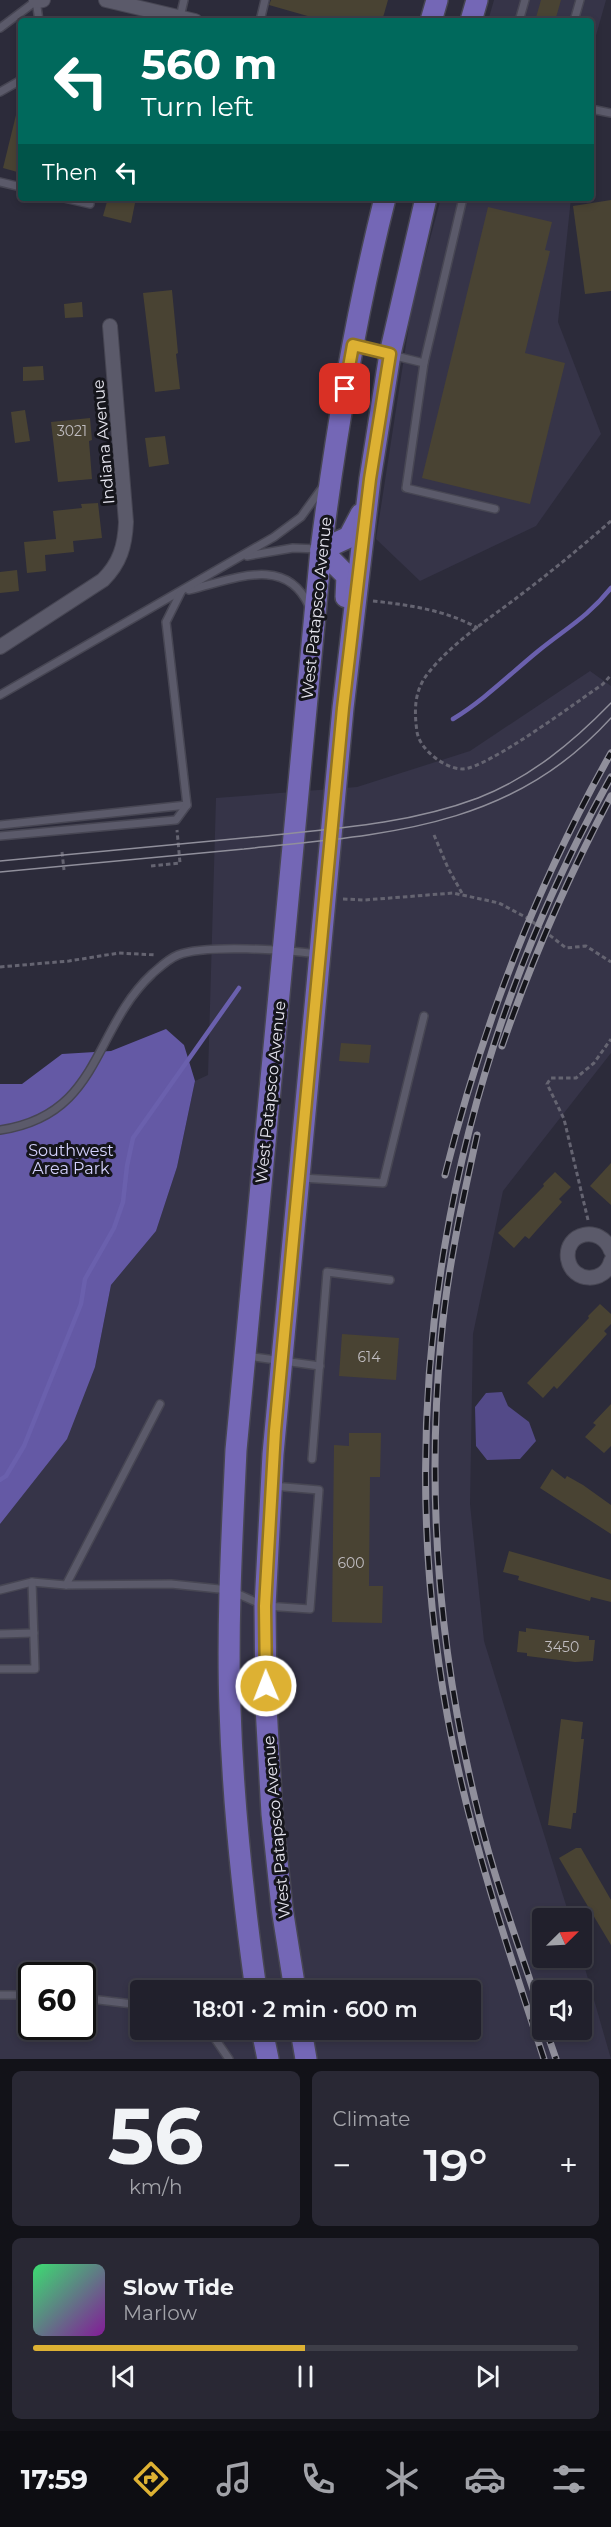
<!DOCTYPE html>
<html lang="en">
<head>
<meta charset="utf-8">
<style>
	body { margin:0; font-family:Montserrat,sans-serif; background:#292834; color:#f1f3f6; height:100vh; display:flex; flex-direction:column; font-size:22px; white-space:nowrap }
	* { box-sizing:border-box; margin:0 }
	p { font-size:20px; color:#a2a3a9 }
	.icon { flex:none; width:33px; height:33px; fill:none; stroke:currentColor; stroke-width:2; stroke-linecap:round; stroke-linejoin:round }
	.map { position:relative; height:2059px; overflow:hidden }
	.drawer { display:flex; flex-direction:column; gap:12px; padding:12px; background:#121218; flex:1 }
	.drawer>* { flex:none }
	.guide { position:absolute; left:18px; top:18px; width:576px; height:183px; border-radius:6px; box-shadow:0 3px 9px #0003,0 0 0 2px #3e3e48; background:#00695c; color:#fff; overflow:hidden }
	.needle { width:39px; rotate:66deg }
	.fabs { position:absolute; left:532px; top:1908px; display:grid; gap:12px }
	.fabs a { display:grid; place-items:center; width:60px; height:60px; border-radius:6px; background:#21202c; box-shadow:0 3px 9px #0003,0 0 0 2px #3e3e48; font-size:30px }
	.speed { position:absolute; left:18px; top:1962px; display:flex; gap:12px; font-size:30px; font-weight:700; text-align:center }
	.speed>* { display:grid; place-content:center; width:78px; height:78px; border-radius:50%; background:#21202c; box-shadow:0 3px 9px #0003,0 0 0 2px #3e3e48; line-height:1 }
	.speed .limit { border:3px solid #111; border-radius:9px; background:#fff; color:#111 }
	.pin { position:absolute; display:grid; place-items:center; width:51px; height:51px; color:#fff; margin:-26px; border-radius:12px; box-shadow:0 3px 9px #0006 }
	.me { position:absolute; width:66px; margin:-33px; rotate:359deg; stroke-linejoin:round; filter:drop-shadow(0 0 4px #0008) }
	.turn { display:flex; align-items:center; gap:21px; height:126px; padding:0 24px; font-size:27px }
	.turn .icon { width:78px; height:78px; stroke-width:2.5 }
	.turn b { display:block; font-size:42px; line-height:51px }
	.then { display:flex; align-items:center; height:57px; padding:0 24px; background:#0003; gap:12px; font-size:22px }
	.big { font-size:45px; font-weight:600; line-height:1.1 }
	.drawer .tile { flex:1; display:flex; flex-direction:column; justify-content:center; gap:9px; min-width:0; padding:0 21px; border-radius:9px; background:#292834 }
	.drawer .dial { align-items:center; gap:0 }
	.dial b { font-size:78px; line-height:1 }
	.song { display:flex; align-items:center; gap:18px }
	.cover { width:72px; height:72px; border-radius:9px; background:linear-gradient(135deg,hsl(140 70% 55%),hsl(290 70% 35%)) }
	.played { height:6px; border-radius:3px; background:linear-gradient(90deg,#ddb133 50%,#3e3e48 50%) }
	.keys { display:flex; justify-content:space-around; direction:ltr }
	.heat { display:flex; justify-content:space-between; align-items:center; font-size:33px; direction:ltr }
	.drawer .tiles { flex:1; display:grid; gap:12px; grid-template-columns:1fr 1fr }
	.tile:last-child { grid-column:span 2 }
	.trip { position:absolute; left:130px; top:1980px; width:351px; height:60px; border-radius:6px; background:#21202c; box-shadow:0 3px 9px #0003,0 0 0 2px #3e3e48; font-weight:600; line-height:60px; text-align:center }
	.tab-bar { display:flex; height:96px; justify-content:space-around; align-items:center; background:#0d0d12; color:#a2a3a9 }
	.tab-bar .icon { width:42px; height:42px }
	.tab-bar .current { color:#ddb133 }
	.tab-bar b { font-size:27px; color:#f1f3f6 }
	.map>svg:first-child { display:block }
	.built { fill:#363448; fill-rule:evenodd }
	.green { fill:#534a88 }
	.forest { fill:#6459a5 }
	.lines { fill:none; stroke-linecap:round; stroke-linejoin:round }
	.stream { stroke:#6a60ad; stroke-width:4.5 }
	.building { fill:#494333 }
	.lane-casing { stroke:#474653; stroke-width:10 }
	.street-casing { stroke:#474653; stroke-width:16 }
	.primary-casing { stroke:#474653; stroke-width:24 }
	.path { stroke:#656471; stroke-width:3; stroke-dasharray:4.5 3; stroke-linecap:butt }
	.lane { stroke:#5b5a6a; stroke-width:7 }
	.street { stroke:#5b5a6a; stroke-width:14 }
	.primary { stroke:#7467b6; stroke-width:21 }
	.tram { stroke:#908f9b; stroke-width:1.5 }
	.rail-casing { stroke:#908f9b; stroke-width:7 }
	.rail { stroke:#15151b; stroke-width:4.5; stroke-dasharray:14; stroke-linecap:butt }
	.route-casing { stroke:#907321; stroke-width:15 }
	.route { stroke:#ddb133; stroke-width:10 }
	.labels { text-anchor:middle; stroke-width:6; stroke-linejoin:round; paint-order:stroke }
	.number-label { font-size:14px; fill:#c0bdc1 }
	.street-label { font-size:16px; fill:#e7e6f0; stroke:#15151b }
	.park-label { font-size:16px; fill:#d4d2fd; stroke:#15151b }
</style>
</head>
<body>
<div class="map">
<svg width="611" height="2059" viewBox="0 0 611 2059">
	<rect width="100%" height="100%" fill="#2c2b3a"/>
	<!-- built -->
	<g class="built">
		<path d="M494 0H606L591 53V21H488Z"/>
		<path d="M441 198H571L558 322 601 434 536 526 420 581 376 539 412 306Z"/>
		<path d="M590 671 611 686V1053L503 1191 473 1334 470 1504 484 1641 570 1918H543V1958H582L611 2059H0V1524L95 1367 111 1285 156 1231 177 1167 195 1081 208 1075 216 798 357 787 470 751ZM32 1976H82V2026H32ZM141 1990H471V2030H141ZM543 1990H582V2030H543Z"/>
	</g>
	<!-- green -->
	<path class="green" d="M502 1392 508 1406 529 1422 536 1441 520 1459 487 1460 476 1446 475 1407 486 1393Z"/>
	<!-- forest -->
	<path class="forest" d="M166 1029 184 1045 195 1081 177 1167 156 1231 111 1285 95 1367 67 1439 0 1524V1084H22L62 1054 111 1051Z"/>
	<g class="lines">
		<!-- stream -->
		<g class="stream">
			<path d="M453 719C484 700 509 675 537 652 565 629 588 617 611 588"/>
			<path d="M0 1480 6 1476 24 1446 81 1304 85 1279 114 1228 123 1202 127 1166 133 1138 239 988"/>
		</g>
	</g>
	<!-- building -->
	<g class="building">
		<path d="M271 0H388L382 21H325L269 5Z"/>
		<path d="M541 0H561L555 21H535Z"/>
		<path d="M16 115H21V173L3 168Z"/>
		<path d="M108 198H136L131 223 103 216Z"/>
		<path d="M611 200V291L585 294 573 206Z"/>
		<path d="M488 207 552 222 545 250 550 251 525 353 565 363 530 504 422 478Z"/>
		<path d="M172 290 178 353 176 354 180 389 155 392 143 293Z"/>
		<path d="M82 302 83 317 65 318 64 304Z"/>
		<path d="M43 366 44 380 23 381V367Z"/>
		<path d="M25 410 30 441 15 443 11 412Z"/>
		<path d="M90 418 92 440 89 441 92 479 58 482 51 422Z"/>
		<path d="M165 436 169 464 149 467 145 438Z"/>
		<path d="M98 503 102 538 73 541 74 552 45 555 46 571 27 573 24 542 56 539 53 511 82 508 81 504Z"/>
		<path d="M17 570 19 591 0 593V572Z"/>
		<path d="M341 1043 371 1045 369 1063 339 1061Z"/>
		<path d="M611 1163V1205L590 1186Z"/>
		<path d="M555 1172 571 1187 559 1199 562 1202 536 1231 529 1239 525 1236 514 1248 498 1233 544 1186 543 1184Z"/>
		<path d="M600 1304 611 1314V1324L604 1331 607 1334 557 1389 554 1386 543 1398 527 1383 589 1318 588 1316Z"/>
		<path d="M342 1334 399 1338 396 1380 339 1376Z"/>
		<path d="M611 1404V1446L604 1453 585 1437 596 1425 593 1423Z"/>
		<path d="M349 1433H381L380 1477H370L369 1586H383L382 1623 332 1622 334 1445 349 1446Z"/>
		<path d="M552 1469 565 1479 567 1476 583 1485 611 1505V1534L540 1488Z"/>
		<path d="M509 1551 611 1580V1602L591 1597 590 1601 518 1580 519 1576 503 1572Z"/>
		<path d="M526 1628 589 1636V1640H595L593 1661 575 1662 527 1656V1653L517 1652 519 1631 526 1632Z"/>
		<path d="M561 1719 583 1722 581 1739H584L576 1813H573L571 1829 548 1825Z"/>
		<path d="M576 1848H581L611 1900V1945L559 1858Z"/>
	</g>
	<g class="lines">
		<defs>
			<g id="lane">
				<path d="M36 0 39 21"/>
				<path d="M180 17 184 0"/>
				<path d="M260 21 265 0"/>
				<path d="M519 21 525 0"/>
				<path d="M574 21 580 0"/>
				<path d="M0 28 36 1"/>
				<path d="M0 92 21 80"/>
				<path d="M591 109 611 113"/>
				<path d="M0 182 21 187"/>
				<path d="M64 198 90 204"/>
				<path d="M463 198 424 363 406 488 495 509"/>
				<path d="M355 346 424 363"/>
				<path d="M247 556 293 548 319 549"/>
				<path d="M189 590C232 580 286 554 309 606"/>
				<path d="M0 695 274 537 301 517 322 488"/>
				<path d="M0 825 187 805"/>
				<path d="M0 836 176 820 187 805 166 622 181 592"/>
				<path d="M0 1130C101 1115 92 1030 152 974 160 967 168 959 178 955 206 944 287 950 318 954"/>
				<path d="M302 1178 383 1183 424 1016"/>
				<path d="M247 1356 320 1366"/>
				<path d="M312 1459 327 1272 390 1280"/>
				<path d="M66 1585 160 1404"/>
				<path d="M0 1590 32 1582 66 1585 171 1584 229 1590 265 1606 310 1609 319 1490 273 1486"/>
				<path d="M0 1634 34 1633"/>
				<path d="M0 1669H35L32 1582"/>
				<path d="M0 1995H32"/>
				<path d="M82 1998 141 2005"/>
				<path d="M209 2030 229 2059"/>
			</g>
			<g id="street">
				<path d="M106 0 195 21"/>
				<path d="M36 1 43 0"/>
				<path d="M0 647 103 580C120 563 125 546 126 522L110 326"/>
				<path d="M611 1251C601 1224 564 1232 568 1259 572 1283 605 1284 611 1261"/>
			</g>
			<g id="primary">
				<path d="M431 21 437 0"/>
				<path d="M471 21 477 0"/>
				<path d="M321 550 347 576 346 597"/>
				<path d="M321 550 349 537 361 514"/>
				<path d="M256 1990C243 1897 233 1804 230 1709 227 1623 232 1536 236 1450L321 550C336 432 356 313 385 198"/>
				<path d="M295 1990 282 1908 272 1814 266 1706 265 1606 273 1454 343 708 370 479 390 354 426 198"/>
				<path d="M262 2030 268 2059"/>
				<path d="M301 2030 306 2059"/>
			</g>
		</defs>
		<!-- lane casing -->
		<use href="#lane" class="lane-casing"/>
		<!-- street casing -->
		<use href="#street" class="street-casing"/>
		<!-- primary casing -->
		<use href="#primary" class="primary-casing"/>
		<!-- path -->
		<g class="path">
			<path d="M611 521C581 547 551 572 519 596 489 619 453 642 429 672 414 690 414 710 417 732 420 750 445 769 463 769 488 768 578 701 603 684L611 675"/>
			<path d="M373 601C409 605 445 610 478 628"/>
			<path d="M434 835 448 868 463 895"/>
			<path d="M62 852 64 870"/>
			<path d="M151 866 180 863 177 830"/>
			<path d="M343 899 365 900 453 893 499 903 529 919 566 948 586 946 611 962"/>
			<path d="M0 967 69 961 119 953 156 955"/>
			<path d="M588 1220 564 1119 547 1084 551 1078H576L594 1063 611 1039"/>
		</g>
		<!-- lane -->
		<use href="#lane" class="lane"/>
		<!-- street -->
		<use href="#street" class="street"/>
		<!-- primary -->
		<use href="#primary" class="primary"/>
		<!-- tram -->
		<g class="tram">
			<path d="M0 861C85 853 170 845 254 837 330 829 406 825 478 798 530 778 573 742 611 703"/>
			<path d="M0 872C82 865 163 857 244 849 384 834 509 830 611 718"/>
		</g>
		<defs>
			<g id="rail">
				<path d="M502 1046C532 959 568 877 611 796"/>
				<path d="M477 1135C462 1203 447 1271 441 1340 426 1500 440 1661 479 1816 496 1885 521 1952 543 2019"/>
				<path d="M445 1175C482 1027 536 886 611 753"/>
				<path d="M546 2030 556 2059"/>
				<path d="M544 2059C510 1955 475 1852 453 1745 385 1411 446 1073 611 777"/>
			</g>
		</defs>
		<!-- rail casing -->
		<use href="#rail" class="rail-casing"/>
		<!-- rail -->
		<use href="#rail" class="rail"/>
	</g>
	<g class="lines">
		<defs>
			<path id="route" d="M266 1686 265 1606 275 1431 343 708 370 479 390 354 353 345 345 389"/>
		</defs>
		<!-- route casing -->
		<use href="#route" class="route-casing"/>
		<!-- route -->
		<use href="#route" class="route"/>
	</g>
	<g class="labels">
		<!-- number labels -->
		<g class="number-label">
			<text x="72" y="436">3021</text>
			<text x="369" y="1362">614</text>
			<text x="351" y="1568">600</text>
			<text x="562" y="1652">3450</text>
		</g>
		<!-- street labels -->
		<g class="street-label">
			<text transform="translate(103 442) rotate(-95)" y="6">Indiana Avenue</text>
			<text transform="translate(316 608) rotate(-84)" y="6">West Patapsco Avenue</text>
			<text transform="translate(270 1092) rotate(-84)" y="6">West Patapsco Avenue</text>
			<text transform="translate(276 1827) rotate(-95)" y="6">West Patapsco Avenue</text>
		</g>
		<!-- park labels -->
		<g class="park-label">
			<text x="71" y="1156">Southwest<tspan x="71" dy="18">Area Park</tspan></text>
		</g>
	</g>
</svg>
<div class="fabs">
<a><svg class="needle" viewBox="-14 -14 28 28"><path d="M0-13l5 13h-10z" fill="#e53935"/><path d="M0 13l5-13h-10z" fill="#a2a3a9"/></svg></a>
<a><svg class="icon" aria-label="sound" viewBox="0 0 24 24"><path d="M4 9h4l5-4v14l-5-4H4zM17 9q2 3 0 6"/></svg></a>
</div>
<div class="speed"><div class="limit">60</div></div>
<div class="pin" style="left:345px;top:389px;background:#d93025"><svg class="icon" aria-label="arrive" viewBox="0 0 24 24"><path d="M6 21V4h12l-3 4 3 4H6"/></svg></div>
<svg class="me" style="left:266px;top:1686px" viewBox="-20 -20 40 40"><circle r="17" fill="#ddb133" stroke="#fff" stroke-width="3"/><path d="M0-11L8 9 0 5-8 9z" fill="#fff"/></svg>
<div class="trip">18:01 · 2 min · 600 m</div>
<div class="guide">
<div class="turn"><svg class="icon" aria-label="left" viewBox="0 0 24 24"><path d="M17 20v-9H6M10 6l-5 5 5 5"/></svg><div><b>560 m</b>Turn left</div></div>
<div class="then">Then<svg class="icon" aria-label="left" viewBox="0 0 24 24"><path d="M17 20v-9H6M10 6l-5 5 5 5"/></svg></div>
</div>
</div>
<section class="drawer">
<div class="tiles">
<div class="tile dial"><b>56</b><p>km/h</p></div>
<div class="tile"><p>Climate</p>
<div class="heat"><a>−</a><b class="big">19°</b><a>+</a></div>
</div>
<div class="tile">
<div class="song"><i class="cover"></i><div><b>Slow Tide</b><p>Marlow</p></div></div>
<div class="played"></div>
<div class="keys"><svg class="icon" aria-label="previous" viewBox="0 0 24 24"><path d="M18 5L8 12l10 7zM5 5v14"/></svg><svg class="icon" aria-label="pause" viewBox="0 0 24 24"><path d="M8 5v14M16 5v14"/></svg><svg class="icon" aria-label="next" viewBox="0 0 24 24"><path d="M6 5l10 7-10 7zM19 5v14"/></svg></div>
</div>
</div>
</section>
<nav class="tab-bar">
<b>17:59</b>
<svg class="icon current" aria-label="directions" viewBox="0 0 24 24"><path d="M12 3l9 9-9 9-9-9zM9 14v-3h6M13 9l2 2-2 2"/></svg>
<svg class="icon" aria-label="music" viewBox="0 0 24 24"><path d="M9 18V5l10-2v13"/><circle cx="6" cy="18" r="3"/><circle cx="16" cy="16" r="3"/></svg>
<svg class="icon" aria-label="phone" viewBox="0 0 24 24"><path d="M5 4h4l2 5-3 2q2 4 5 5l2-3 5 2v4C11 20 4 13 5 4z"/></svg>
<svg class="icon" aria-label="climate" viewBox="0 0 24 24"><path d="M12 3v18M4 7l16 10M4 17L20 7"/></svg>
<svg class="icon" aria-label="car" viewBox="0 0 24 24"><path d="M5 17H2v-5l4-1 3-4h7l3 4 3 1v5h-3M9 17h6M6 11h13"/><circle cx="7" cy="17" r="2"/><circle cx="17" cy="17" r="2"/></svg>
<svg class="icon" aria-label="filters" viewBox="0 0 24 24"><path d="M4 7h16M4 17h16"/><circle cx="9" cy="7" r="2"/><circle cx="15" cy="17" r="2"/></svg>
</nav>
</body>
</html>
